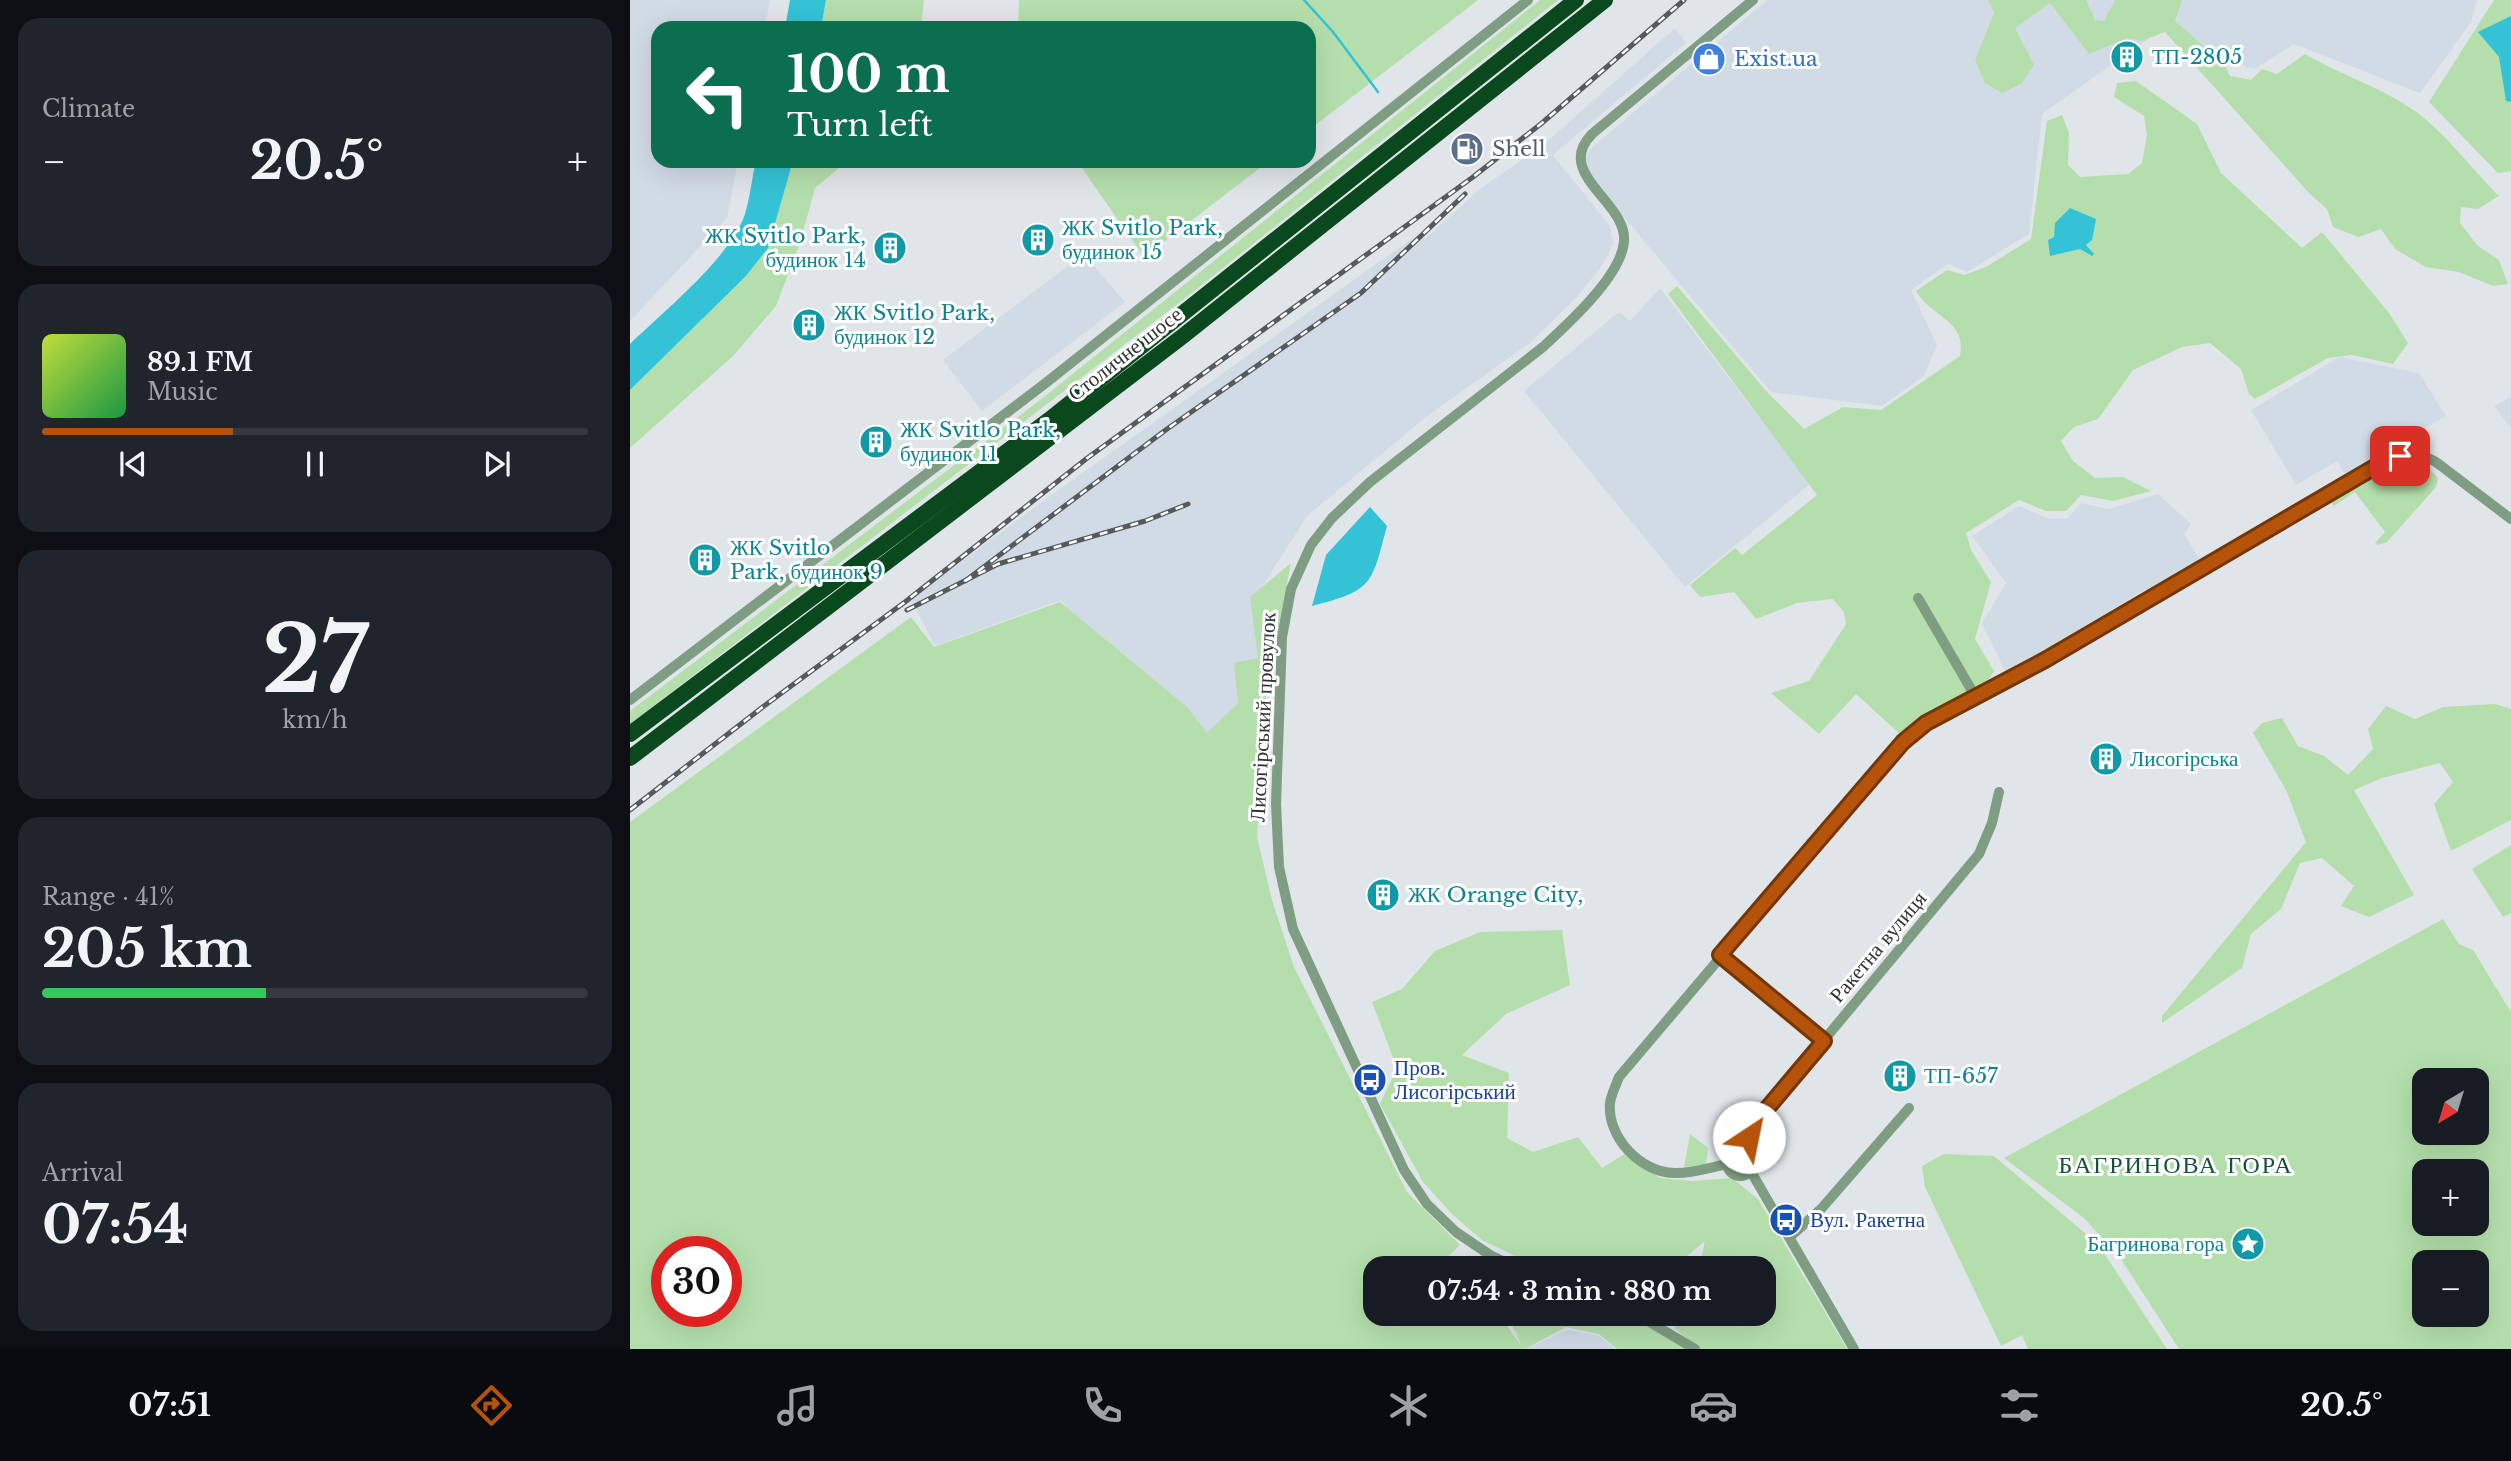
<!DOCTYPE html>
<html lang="en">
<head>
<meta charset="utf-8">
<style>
	body { margin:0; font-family:"Libre Baskerville",serif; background:#20242c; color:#f1f3f6; height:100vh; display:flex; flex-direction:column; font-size:26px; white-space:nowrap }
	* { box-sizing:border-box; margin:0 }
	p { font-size:23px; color:#9ea1a6 }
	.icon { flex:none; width:38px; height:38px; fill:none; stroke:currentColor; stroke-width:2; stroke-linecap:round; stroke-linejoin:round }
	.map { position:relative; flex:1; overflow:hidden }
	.sheet { display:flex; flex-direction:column; gap:18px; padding:18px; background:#0d0f14; width:630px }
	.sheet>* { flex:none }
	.hud { position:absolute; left:21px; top:21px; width:665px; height:147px; border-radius:21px; box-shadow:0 7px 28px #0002; background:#0b6e4f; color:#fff; overflow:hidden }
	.needle { width:46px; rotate:218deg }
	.buttons { position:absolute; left:1782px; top:1068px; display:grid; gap:14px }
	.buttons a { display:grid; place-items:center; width:77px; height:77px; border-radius:14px; background:#171b24; box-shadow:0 7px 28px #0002; font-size:35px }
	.speed { position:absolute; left:21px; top:1236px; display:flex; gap:14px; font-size:35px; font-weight:700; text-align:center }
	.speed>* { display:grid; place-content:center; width:91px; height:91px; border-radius:50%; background:#171b24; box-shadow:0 7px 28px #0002; line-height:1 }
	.speed .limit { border:10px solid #d22; background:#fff; color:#111 }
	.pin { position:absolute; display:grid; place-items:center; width:60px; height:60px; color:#fff; margin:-30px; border-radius:14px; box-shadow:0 4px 10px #0006 }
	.me { position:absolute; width:77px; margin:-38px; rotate:34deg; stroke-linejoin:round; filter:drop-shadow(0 0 5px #0008) }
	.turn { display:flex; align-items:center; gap:24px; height:147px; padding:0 21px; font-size:32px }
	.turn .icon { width:91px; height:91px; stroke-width:2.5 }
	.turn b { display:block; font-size:49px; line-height:60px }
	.big { font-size:52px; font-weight:800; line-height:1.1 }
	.sheet .card { flex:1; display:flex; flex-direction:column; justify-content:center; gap:10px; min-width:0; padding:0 24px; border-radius:21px; background:#20242c }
	.sheet .dial { align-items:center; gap:0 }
	.dial b { font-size:91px; line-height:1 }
	.song { display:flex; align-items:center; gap:21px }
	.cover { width:84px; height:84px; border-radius:10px; background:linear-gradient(135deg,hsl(70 70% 55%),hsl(140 70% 35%)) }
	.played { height:7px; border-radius:4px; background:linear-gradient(90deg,#b45309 35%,#363941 35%) }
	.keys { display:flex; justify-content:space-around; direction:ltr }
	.heat { display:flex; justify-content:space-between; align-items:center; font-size:38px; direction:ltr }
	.charge { height:10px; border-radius:5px; background:linear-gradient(90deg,#34c759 41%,#363941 0) }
	.trip { position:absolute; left:733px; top:1256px; width:413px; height:70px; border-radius:21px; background:#171b24; box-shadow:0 7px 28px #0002; font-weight:800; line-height:70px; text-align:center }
	.menu { display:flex; height:112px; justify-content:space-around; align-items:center; background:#090b0e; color:#9ea1a6 }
	.menu .icon { width:49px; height:49px }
	.menu .on { color:#b45309 }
	.menu b { font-size:32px; color:#f1f3f6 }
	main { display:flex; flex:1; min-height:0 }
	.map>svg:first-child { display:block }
	.built { fill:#d1dbe6 }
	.green { fill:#b4dfac; fill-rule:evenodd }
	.water { fill:#34c3d6 }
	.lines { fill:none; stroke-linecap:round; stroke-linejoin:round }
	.stream { stroke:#34c3d6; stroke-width:2.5 }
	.minor { stroke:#7e9d82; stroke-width:10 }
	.highway { stroke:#0a491d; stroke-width:16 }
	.rail-casing { stroke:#575a5c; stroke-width:5 }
	.rail { stroke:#fff; stroke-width:2.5; stroke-dasharray:8; stroke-linecap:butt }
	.route-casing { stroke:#753606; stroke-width:18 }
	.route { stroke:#b45309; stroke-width:12 }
	.labels { text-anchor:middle; stroke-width:6; stroke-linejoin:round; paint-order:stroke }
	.culture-label { font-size:21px; fill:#0d838f; stroke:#fff; text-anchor:start }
	.shop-label { font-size:21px; fill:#366cbe; stroke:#fff; text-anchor:start }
	.service-label { font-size:21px; fill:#4e5e75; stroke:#fff; text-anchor:start }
	.street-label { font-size:21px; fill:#303233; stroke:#fff }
	.transit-label { font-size:21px; fill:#164399; stroke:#fff; text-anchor:start }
	.quarter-label { font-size:24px; letter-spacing:2px; fill:#125439; stroke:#fff }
</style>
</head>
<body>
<main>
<section class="sheet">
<div class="card"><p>Climate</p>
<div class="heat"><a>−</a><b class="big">20.5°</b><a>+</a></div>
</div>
<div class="card">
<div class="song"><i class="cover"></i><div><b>89.1 FM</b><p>Music</p></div></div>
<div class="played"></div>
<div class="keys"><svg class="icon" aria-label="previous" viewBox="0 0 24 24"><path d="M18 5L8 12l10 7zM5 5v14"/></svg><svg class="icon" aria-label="pause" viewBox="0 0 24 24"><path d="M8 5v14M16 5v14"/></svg><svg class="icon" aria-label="next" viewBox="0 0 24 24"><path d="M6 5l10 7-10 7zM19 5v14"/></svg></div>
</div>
<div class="card dial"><b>27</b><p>km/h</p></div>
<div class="card"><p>Range · 41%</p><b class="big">205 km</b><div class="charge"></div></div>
<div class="card"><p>Arrival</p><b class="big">07:54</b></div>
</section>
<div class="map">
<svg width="1881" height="1349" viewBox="0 0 1881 1349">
	<rect width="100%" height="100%" fill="#e0e5e9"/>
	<!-- built -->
	<g class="built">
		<path d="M0 0H140L135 28H28V161H108L97 218 0 321Z"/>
		<path d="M1137 0H1847L1841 22 1790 93 1664 44 1625 69 1586 58 1544 21 1412 114 1399 234 1337 272 1318 264 1281 290 1307 345 1294 376 1252 406 1141 392 952 167 960 149Z"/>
		<path d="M1045 28 1056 43 923 155 980 226 983 244 973 264 948 296 900 343 796 417 677 516 625 598 630 710 591 798 431 600 305 646 281 599 427 491 790 233 795 239 850 189 913 145Z"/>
		<path d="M454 254 495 302 352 411 313 360Z"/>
		<path d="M1030 288 1180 484 1055 587 894 391 989 312 1000 321Z"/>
		<path d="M1709 357 1789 373 1816 416 1715 474 1707 461 1666 485 1621 410Z"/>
		<path d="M1881 397V428L1864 406Z"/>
		<path d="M1528 494 1561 524 1554 534 1571 562 1524 592 1516 589 1376 673 1352 623 1376 583 1342 536 1389 506 1420 519 1438 518 1451 503 1479 509Z"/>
		<path d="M938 1330 969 1336 985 1349H895Z"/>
	</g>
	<!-- green -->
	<g class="green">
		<path d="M196 0H294L291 28H191Z"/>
		<path d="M389 0H848L679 130V28H388Z"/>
		<path d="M910 0H928L563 292 0 724V711L410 400Z"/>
		<path d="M1358 0H1456L1465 20 1474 21 1485 0H1552L1545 21 1586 57 1593 60 1600 76 1621 80 1632 69 1647 74 1675 54C1711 75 1751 87 1785 111 1813 131 1844 171 1869 196L1848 209 1831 207 1830 223 1848 246 1869 260 1878 284 1863 286 1829 272 1796 267 1765 249 1751 229 1728 237 1703 227 1697 209 1679 193 1535 32 1511 41 1498 38 1459 54 1420 3 1385 28 1404 65 1391 84 1372 93 1355 83 1345 60 1364 13Z"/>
		<path d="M1864 0H1881V171L1868 173 1799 102Z"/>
		<path d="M1506 81 1567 124 1591 173 1672 248 1692 232 1759 313 1778 343 1763 364 1722 355 1698 358 1625 399 1619 394 1611 369 1580 343 1552 347 1503 370 1468 419 1444 427 1431 441 1443 461 1465 478 1493 477 1521 491 1483 501 1451 495 1436 511H1416L1389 500 1336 533 1341 550 1361 582 1345 639 1364 671 1359 679 1272 736 1226 694 1189 734 1141 693 1179 681 1216 624 1214 612 1203 599 1167 603 1126 619 1104 592 1070 597 1060 585 1105 548 1112 555 1187 495 1038 294 1047 286 1137 392 1174 429 1213 407 1251 410 1330 356C1337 320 1302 318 1286 291L1317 270 1334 275 1356 267 1401 239 1417 121 1432 115 1439 133 1438 165 1450 177 1498 174 1512 163 1517 135 1514 116 1484 97 1487 83Z"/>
		<path d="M163 161H217L185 188 170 243 146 306 103 356 0 448V390L116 276 138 248Z"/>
		<path d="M447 161H639L514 257Z"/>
		<path d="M1772 461 1797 466 1808 478 1806 487 1757 542 1748 545 1745 543 1755 532 1725 492 1704 506 1701 502 1761 464Z"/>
		<path d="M661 563 636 694 627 837 642 900 664 967 777 1192 830 1245 807 1267 808 1269H746V1314H868L891 1345 877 1314H997L1056 1349H987L969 1334 936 1327 895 1349H0V822L281 617 304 647 430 602 557 707 577 733 608 703 604 663 628 658 620 597ZM37 1251H96V1311H37Z"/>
		<path d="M1865 704 1881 709V820L1821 851 1804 804 1823 782 1810 763 1752 778 1724 790 1784 895 1739 917 1711 906 1724 886 1692 858 1670 863 1651 909 1621 934 1612 968 1532 1023V1016L1676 842 1656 790 1623 733 1632 723 1652 718 1668 746 1694 756 1718 775 1743 749 1738 729 1756 706 1785 719 1813 707Z"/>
		<path d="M1881 845V913L1873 917 1842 869Z"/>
		<path d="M1813 919 1829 944 1843 950 1881 1012V1349H1549L1491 1259 1454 1218 1374 1158ZM1794 1080H1846V1132H1794ZM1794 1171H1846V1223H1794ZM1794 1262H1846V1314H1794Z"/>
		<path d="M932 930 940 985 876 1014 832 1055 879 1073 877 1138 903 1152 948 1137 972 1168 996 1153 1030 1178 1061 1181 1102 1178 1128 1199 1217 1349H1070L1044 1328 1050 1314H1134V1269H1069L1075 1241 1041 1269 908 1267 852 1240 823 1215 793 1182 750 1104 767 1068 742 1002 772 989 805 951 850 932Z"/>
		<path d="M1060 1134 1078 1148 1076 1165 1054 1167Z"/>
		<path d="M1314 1154 1364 1156 1468 1244 1537 1349H1398L1392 1335 1371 1346 1295 1187 1292 1166Z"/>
	</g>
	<!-- water -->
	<g class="water">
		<path d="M160 0H196L191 28H155Z"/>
		<path d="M1881 16V102L1876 101 1869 57 1848 32Z"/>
		<path d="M126 161H163L138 248 116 276 0 390V344C33 312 101 257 115 214 120 197 122 178 126 161Z"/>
		<path d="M1440 208 1466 219 1462 240 1456 245 1464 254 1462 256 1450 249 1420 256 1418 240 1424 237 1425 223Z"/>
		<path d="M740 507 757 526C741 585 744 590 682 606L696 555Z"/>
	</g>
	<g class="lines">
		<!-- stream -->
		<path class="stream" d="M674 0 703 32 748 92"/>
		<!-- minor -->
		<g class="minor">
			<path d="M1288 598 1345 696"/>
			<path d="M0 700 417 382 898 0"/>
			<path d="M1090 955 1194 1041"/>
			<path d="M1112 1150 1129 1118 1349 854 1362 823 1369 792"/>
			<circle cx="1110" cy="1163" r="13"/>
			<path d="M1098 1164C1081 1167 1061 1174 1044 1173 1010 1172 977 1137 980 1103 981 1095 986 1085 989 1077L1273 742 1296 723 1415 660 1755 461 1784 451 1806 462 1881 519"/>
			<path d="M1120 1170 1224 1349"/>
			<path d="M1161 1236 1191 1209 1279 1108"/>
			<path d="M889 1269 860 1255 826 1232 797 1204 774 1170 663 929 649 867 646 804 652 637 661 589 681 545 702 518 740 482 913 347C938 324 991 276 994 242 998 202 923 174 962 134L1123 0"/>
			<path d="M1006 1314 1065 1349"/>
		</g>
		<!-- highway -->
		<g class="highway">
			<path d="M0 734 419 420 946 0"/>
			<path d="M0 758 553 336 975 0"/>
		</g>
		<defs>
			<g id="rail">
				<path d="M335 581 537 429 731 293 835 194"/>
				<path d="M277 610 368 564 515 521 558 504"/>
				<path d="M0 810 134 706 275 602 456 459 843 177 912 123 1054 0"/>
			</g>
		</defs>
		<!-- rail casing -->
		<use href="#rail" class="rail-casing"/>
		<!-- rail -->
		<use href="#rail" class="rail"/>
	</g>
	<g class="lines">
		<defs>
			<path id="route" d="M1119 1137 1129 1118 1194 1041 1090 955 1273 742 1296 723 1415 660 1755 461 1770 456"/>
		</defs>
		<!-- route casing -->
		<use href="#route" class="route-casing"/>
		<!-- route -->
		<use href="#route" class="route"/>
	</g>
	<!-- icons -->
	<defs>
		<symbol id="building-disc" viewBox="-11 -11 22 22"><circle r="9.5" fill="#0f9aa8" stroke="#fff"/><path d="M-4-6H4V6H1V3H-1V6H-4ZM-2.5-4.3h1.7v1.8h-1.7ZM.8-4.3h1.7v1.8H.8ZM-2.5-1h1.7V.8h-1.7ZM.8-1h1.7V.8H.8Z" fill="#fff"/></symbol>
		<symbol id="shop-disc" viewBox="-11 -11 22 22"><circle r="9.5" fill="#3f7fe0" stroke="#fff"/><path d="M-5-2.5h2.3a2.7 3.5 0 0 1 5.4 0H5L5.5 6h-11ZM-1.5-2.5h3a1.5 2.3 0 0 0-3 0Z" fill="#fff"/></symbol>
		<symbol id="fuel-disc" viewBox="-11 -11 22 22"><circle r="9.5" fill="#5c6f8a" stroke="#fff"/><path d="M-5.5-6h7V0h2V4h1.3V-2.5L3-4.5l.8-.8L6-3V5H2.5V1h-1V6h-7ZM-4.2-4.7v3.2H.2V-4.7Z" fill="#fff"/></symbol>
		<symbol id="bus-disc" viewBox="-11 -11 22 22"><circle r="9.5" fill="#1a4fb4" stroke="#fff"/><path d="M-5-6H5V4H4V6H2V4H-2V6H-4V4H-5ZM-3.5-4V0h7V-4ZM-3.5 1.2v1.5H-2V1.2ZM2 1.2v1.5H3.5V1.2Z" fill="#fff"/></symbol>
		<symbol id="sight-disc" viewBox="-11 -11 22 22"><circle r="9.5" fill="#0f9aa8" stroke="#fff"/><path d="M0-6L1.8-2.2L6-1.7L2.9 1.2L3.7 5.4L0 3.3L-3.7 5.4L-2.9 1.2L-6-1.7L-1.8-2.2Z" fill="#fff"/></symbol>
	</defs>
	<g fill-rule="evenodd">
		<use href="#building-disc" x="1478" y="38" width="38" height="38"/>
		<use href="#shop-disc" x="1060" y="40" width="38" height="38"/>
		<use href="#fuel-disc" x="818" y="130" width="38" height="38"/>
		<use href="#building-disc" x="389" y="221" width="38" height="38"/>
		<use href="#building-disc" x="241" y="229" width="38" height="38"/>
		<use href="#building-disc" x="160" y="306" width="38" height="38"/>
		<use href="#building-disc" x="227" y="423" width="38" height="38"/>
		<use href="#building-disc" x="56" y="541" width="38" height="38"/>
		<use href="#building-disc" x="1457" y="740" width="38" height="38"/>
		<use href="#building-disc" x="734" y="876" width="38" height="38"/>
		<use href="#building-disc" x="1251" y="1057" width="38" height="38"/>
		<use href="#bus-disc" x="721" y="1061" width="38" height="38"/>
		<use href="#bus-disc" x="1137" y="1201" width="38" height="38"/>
		<use href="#sight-disc" x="1599" y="1225" width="38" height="38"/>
	</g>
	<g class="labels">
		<!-- culture labels -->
		<g class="culture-label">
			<text x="1522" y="64">ТП-2805</text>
			<text x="432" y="235">ЖК Svitlo Park,<tspan x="432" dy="24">будинок 15</tspan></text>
			<text x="236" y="243" text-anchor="end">ЖК Svitlo Park,<tspan x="236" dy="24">будинок 14</tspan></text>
			<text x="204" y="320">ЖК Svitlo Park,<tspan x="204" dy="24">будинок 12</tspan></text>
			<text x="270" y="437">ЖК Svitlo Park,<tspan x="270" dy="24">будинок 11</tspan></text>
			<text x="100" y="555">ЖК Svitlo<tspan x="100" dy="24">Park, будинок 9</tspan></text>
			<text x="1500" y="766">Лисогірська</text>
			<text x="778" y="902">ЖК Orange City,</text>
			<text x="1294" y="1083">ТП-657</text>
			<text x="1594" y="1251" text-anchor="end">Багринова гора</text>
		</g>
		<!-- shop labels -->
		<g class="shop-label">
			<text x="1104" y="66">Exist.ua</text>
		</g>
		<!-- service labels -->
		<g class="service-label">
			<text x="862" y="156">Shell</text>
		</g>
		<!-- street labels -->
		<g class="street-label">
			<text transform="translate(495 354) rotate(-38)" y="7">Столичне шосе</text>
			<text transform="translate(633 717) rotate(-87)" y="7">Лисогірський провулок</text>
			<text transform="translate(1248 947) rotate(-50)" y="7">Ракетна вулиця</text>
		</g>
		<!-- transit labels -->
		<g class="transit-label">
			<text x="764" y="1075">Пров.<tspan x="764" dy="24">Лисогірський</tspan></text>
			<text x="1180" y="1227">Вул. Ракетна</text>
		</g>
		<!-- quarter labels -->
		<g class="quarter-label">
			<text x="1546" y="1173">БАГРИНОВА ГОРА</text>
		</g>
	</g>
</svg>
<div class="buttons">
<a><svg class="needle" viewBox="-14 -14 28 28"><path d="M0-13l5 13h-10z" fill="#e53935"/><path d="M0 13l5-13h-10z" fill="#9ea1a6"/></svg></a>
<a>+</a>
<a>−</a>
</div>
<div class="speed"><div class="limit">30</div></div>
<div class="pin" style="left:1770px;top:456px;background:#d93025"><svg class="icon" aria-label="arrive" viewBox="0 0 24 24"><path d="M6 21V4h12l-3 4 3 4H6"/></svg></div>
<svg class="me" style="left:1119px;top:1137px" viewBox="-20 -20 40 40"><circle r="19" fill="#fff"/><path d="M0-13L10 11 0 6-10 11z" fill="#b45309"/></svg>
<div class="trip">07:54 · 3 min · 880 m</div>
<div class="hud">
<div class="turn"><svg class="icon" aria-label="left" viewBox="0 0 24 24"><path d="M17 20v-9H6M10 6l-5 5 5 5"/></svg><div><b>100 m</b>Turn left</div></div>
</div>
</div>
</main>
<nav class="menu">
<b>07:51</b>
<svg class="icon on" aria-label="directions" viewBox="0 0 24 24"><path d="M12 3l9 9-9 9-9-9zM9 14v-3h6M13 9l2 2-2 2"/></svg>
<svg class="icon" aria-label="music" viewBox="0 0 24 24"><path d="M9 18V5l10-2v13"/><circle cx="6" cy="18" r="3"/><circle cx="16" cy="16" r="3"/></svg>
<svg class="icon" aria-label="phone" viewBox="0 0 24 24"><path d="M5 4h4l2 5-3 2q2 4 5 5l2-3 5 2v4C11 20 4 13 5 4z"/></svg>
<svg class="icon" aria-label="climate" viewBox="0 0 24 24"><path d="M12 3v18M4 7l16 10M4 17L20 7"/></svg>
<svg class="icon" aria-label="car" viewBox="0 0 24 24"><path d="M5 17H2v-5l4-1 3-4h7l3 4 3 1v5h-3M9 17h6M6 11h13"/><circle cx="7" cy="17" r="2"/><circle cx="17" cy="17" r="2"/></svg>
<svg class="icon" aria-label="filters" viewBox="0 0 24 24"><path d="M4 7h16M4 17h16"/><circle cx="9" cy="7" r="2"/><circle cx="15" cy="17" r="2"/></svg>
<b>20.5°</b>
</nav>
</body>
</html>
